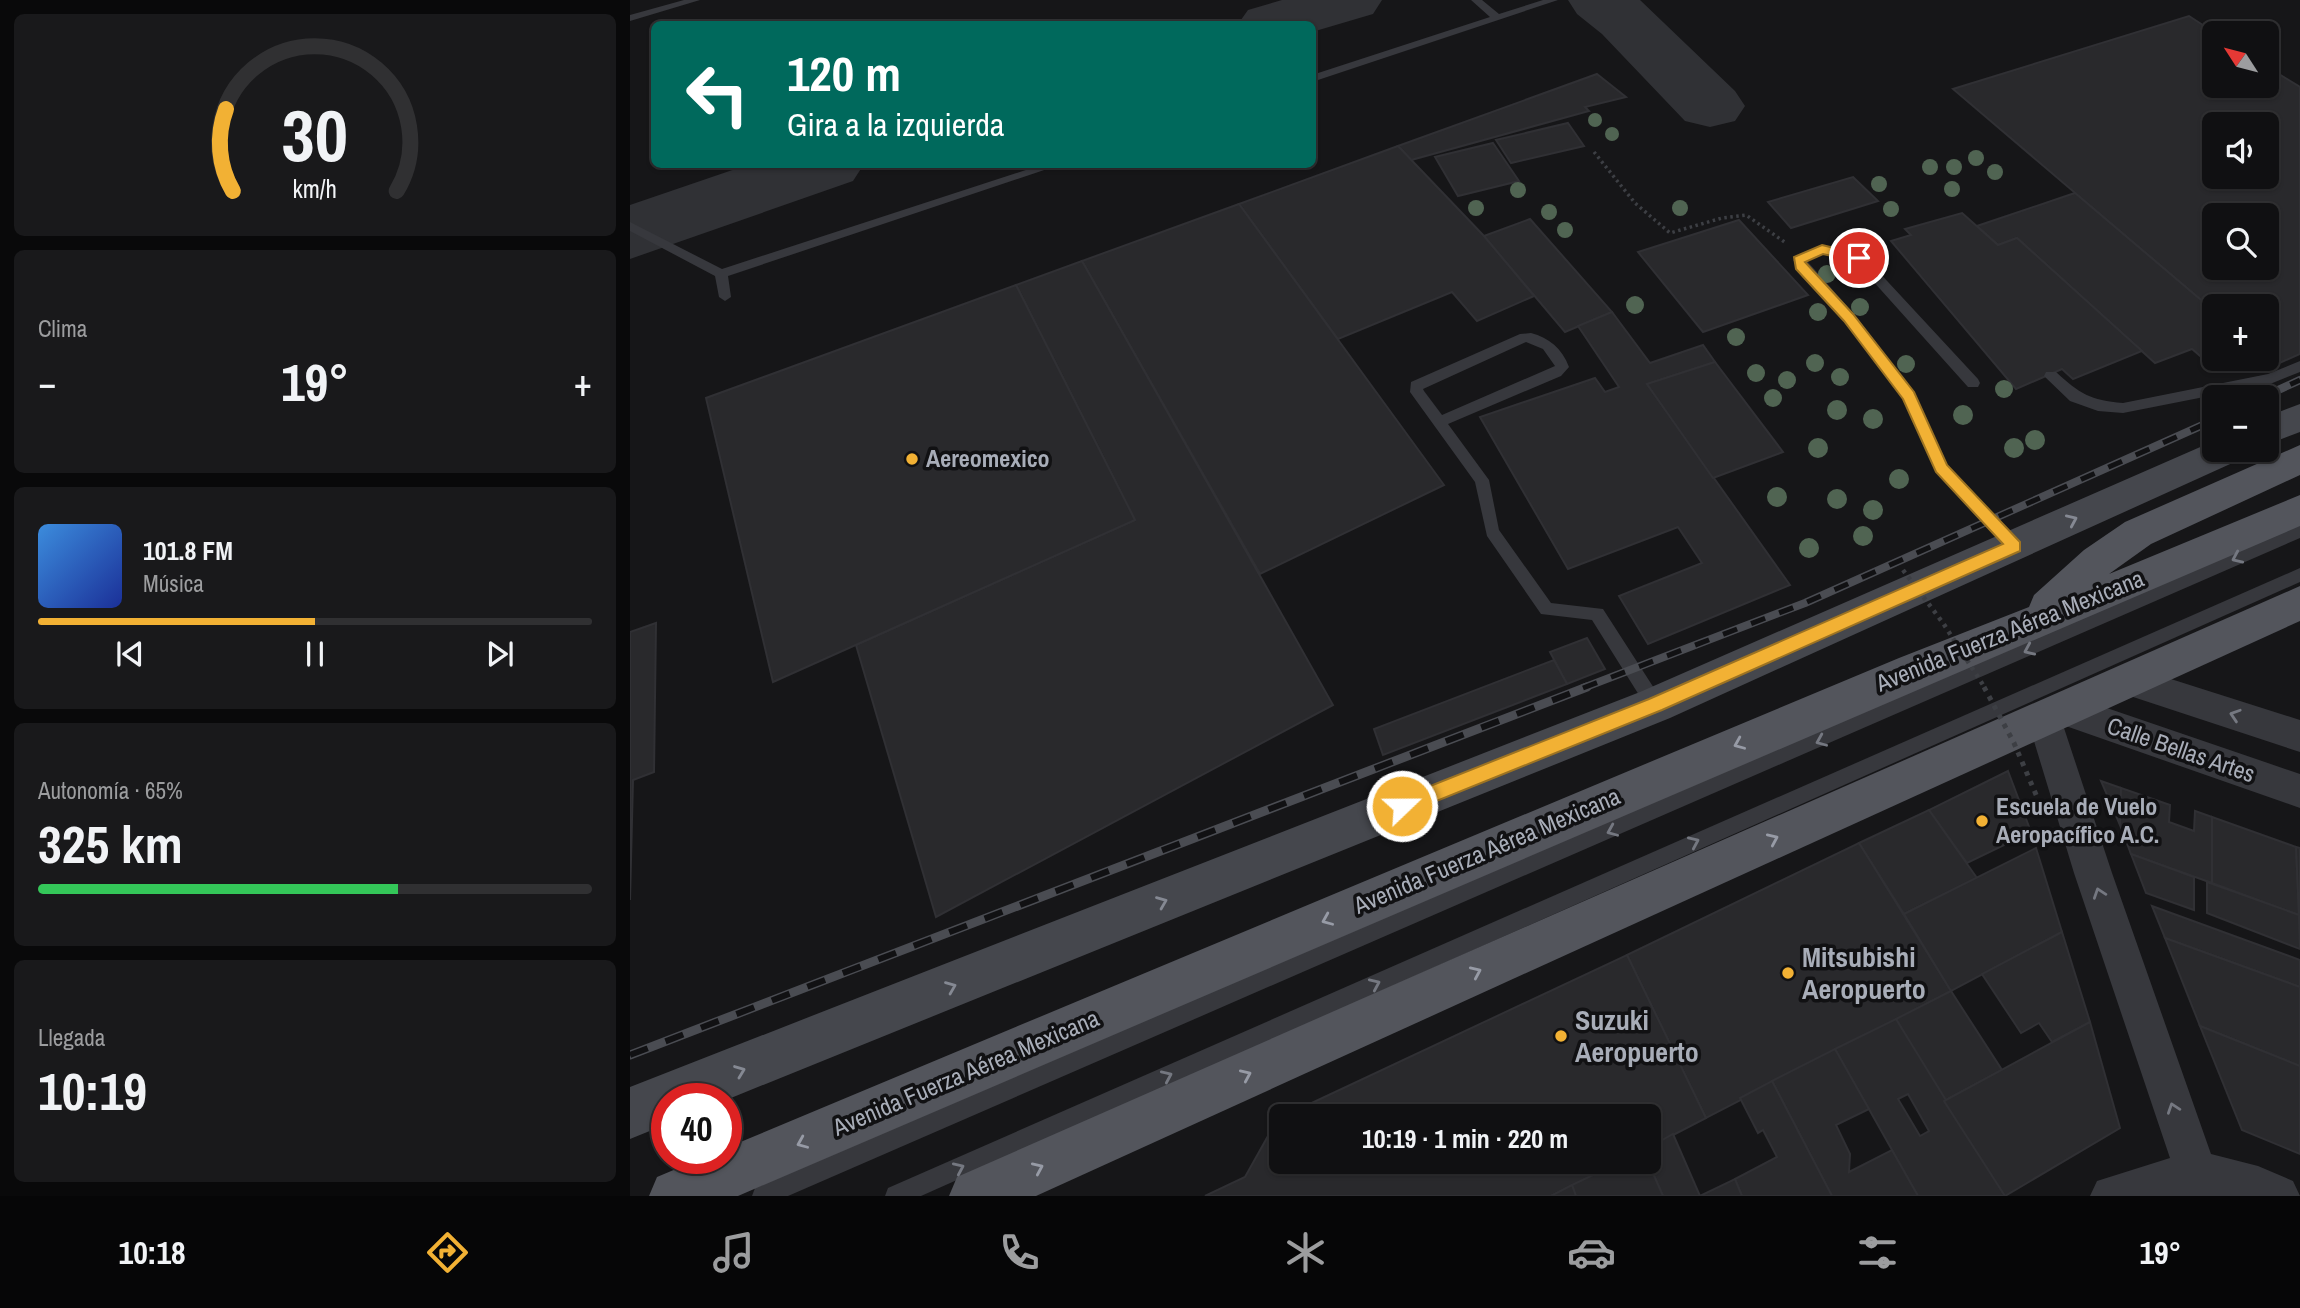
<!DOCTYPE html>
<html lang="es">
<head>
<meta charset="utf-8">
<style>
	body { margin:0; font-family:"Archivo Narrow",sans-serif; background:#19191b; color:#f1f3f6; height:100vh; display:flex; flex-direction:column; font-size:26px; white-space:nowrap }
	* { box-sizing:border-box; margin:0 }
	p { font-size:23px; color:#9c9d9f }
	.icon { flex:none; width:38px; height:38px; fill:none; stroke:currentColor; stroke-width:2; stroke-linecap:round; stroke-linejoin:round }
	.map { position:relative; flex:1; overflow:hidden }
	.side { display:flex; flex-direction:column; gap:14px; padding:14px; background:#09090a; width:630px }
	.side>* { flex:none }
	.banner { position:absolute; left:21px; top:21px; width:665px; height:147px; border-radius:10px; box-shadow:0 2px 5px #0004,0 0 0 2px #303032; background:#00695c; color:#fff; overflow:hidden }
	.needle { width:46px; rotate:306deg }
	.controls { position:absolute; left:1572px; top:21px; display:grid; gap:14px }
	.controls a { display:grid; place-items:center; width:77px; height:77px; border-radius:10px; background:#101012; box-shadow:0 2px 5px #0004,0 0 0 2px #303032; font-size:35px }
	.speed { position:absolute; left:21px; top:1083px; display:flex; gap:14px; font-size:35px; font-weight:700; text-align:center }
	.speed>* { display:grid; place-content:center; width:91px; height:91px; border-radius:50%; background:#101012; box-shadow:0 2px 5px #0004,0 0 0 2px #303032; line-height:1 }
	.speed .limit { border:10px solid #d22; background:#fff; color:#111 }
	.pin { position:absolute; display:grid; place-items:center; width:60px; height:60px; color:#fff; margin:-30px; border:4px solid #fff; border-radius:50%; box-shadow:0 2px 7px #0007 }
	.me { position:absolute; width:77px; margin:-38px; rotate:68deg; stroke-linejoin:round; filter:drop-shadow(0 0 5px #0008) }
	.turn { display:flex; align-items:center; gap:24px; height:147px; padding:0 21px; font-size:32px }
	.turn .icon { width:91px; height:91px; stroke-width:2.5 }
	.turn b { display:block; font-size:49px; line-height:60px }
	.big { font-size:52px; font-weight:800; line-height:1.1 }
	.side .widget { flex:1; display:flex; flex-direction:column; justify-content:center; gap:10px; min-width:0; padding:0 24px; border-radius:10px; background:#19191b }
	.side .dial { align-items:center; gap:0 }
	.dial svg { height:182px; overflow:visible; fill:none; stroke:#303032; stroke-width:7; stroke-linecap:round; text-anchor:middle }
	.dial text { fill:#f1f3f6; stroke:none }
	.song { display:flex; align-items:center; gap:21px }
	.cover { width:84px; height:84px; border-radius:10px; background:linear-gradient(135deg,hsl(210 70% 55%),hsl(230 70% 35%)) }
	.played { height:7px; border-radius:4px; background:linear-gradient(90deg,#f2b134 50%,#303032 50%) }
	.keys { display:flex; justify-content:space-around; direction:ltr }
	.heat { display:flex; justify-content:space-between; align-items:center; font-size:38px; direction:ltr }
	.charge { height:10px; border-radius:5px; background:linear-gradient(90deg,#34c759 65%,#303032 0) }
	.trip { position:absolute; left:639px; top:1104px; width:392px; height:70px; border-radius:10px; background:#101012; box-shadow:0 2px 5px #0004,0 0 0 2px #303032; font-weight:800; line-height:70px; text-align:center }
	.tab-bar { display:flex; height:112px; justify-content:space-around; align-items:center; background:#060607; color:#9c9d9f }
	.tab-bar .icon { width:49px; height:49px }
	.tab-bar .current { color:#f2b134 }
	.tab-bar b { font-size:32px; color:#f1f3f6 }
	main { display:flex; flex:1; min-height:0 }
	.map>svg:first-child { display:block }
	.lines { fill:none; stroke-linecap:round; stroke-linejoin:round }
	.taxiway { fill:#303135; fill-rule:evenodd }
	.building { fill:#29292c; stroke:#303034; stroke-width:2; fill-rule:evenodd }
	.path { stroke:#3d3f44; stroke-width:3.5; stroke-dasharray:2.5 3.5; stroke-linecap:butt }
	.lane { fill:#37383d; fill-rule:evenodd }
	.street { fill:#37383d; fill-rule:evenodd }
	.secondary { fill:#45474d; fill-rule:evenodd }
	.primary { fill:#53555c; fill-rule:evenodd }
	.rail-far1-casing { stroke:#4a4c52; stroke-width:8 }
	.rail-casing { stroke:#4a4c52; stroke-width:9 }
	.rail-far1 { stroke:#111113; stroke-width:5; stroke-dasharray:15; stroke-linecap:butt }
	.rail { stroke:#111113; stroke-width:6; stroke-dasharray:19; stroke-linecap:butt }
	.path-bridge-far1 { stroke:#3d3f44; stroke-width:4.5; stroke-dasharray:3.5 5; stroke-linecap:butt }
	.path-bridge { stroke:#3d3f44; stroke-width:5; stroke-dasharray:4.5 6; stroke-linecap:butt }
	.tree { fill:#506452 }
	.oneway { stroke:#858993 }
	.oneway2 { stroke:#757881 }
	.oneway3 { stroke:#979ba6 }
	.route { fill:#f2b134; stroke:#9d7322; stroke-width:2 }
	.poi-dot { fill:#f2b134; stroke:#111113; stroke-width:2.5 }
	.labels { text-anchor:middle; stroke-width:7; stroke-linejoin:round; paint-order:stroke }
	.poi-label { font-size:24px; font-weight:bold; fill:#a8adb8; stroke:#111113; text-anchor:start }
	.street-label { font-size:24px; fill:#a8adb8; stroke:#111113 }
	.near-poi-label { font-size:28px; font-weight:bold; fill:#a8adb8; stroke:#111113; text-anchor:start }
</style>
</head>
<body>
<main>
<section class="side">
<div class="widget dial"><svg viewBox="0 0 100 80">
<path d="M14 69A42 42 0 1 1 86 69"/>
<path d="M14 69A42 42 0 0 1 11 33" stroke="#f2b134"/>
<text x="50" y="56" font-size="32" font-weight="700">30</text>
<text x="50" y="72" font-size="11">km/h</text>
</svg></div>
<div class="widget"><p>Clima</p>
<div class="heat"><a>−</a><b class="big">19°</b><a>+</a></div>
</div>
<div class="widget">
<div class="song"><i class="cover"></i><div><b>101.8 FM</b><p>Música</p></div></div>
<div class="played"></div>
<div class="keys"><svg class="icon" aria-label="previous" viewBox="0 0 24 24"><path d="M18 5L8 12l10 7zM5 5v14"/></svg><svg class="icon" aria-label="pause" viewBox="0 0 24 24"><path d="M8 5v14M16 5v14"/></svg><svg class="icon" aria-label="next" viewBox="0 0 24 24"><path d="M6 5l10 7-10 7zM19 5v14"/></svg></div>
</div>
<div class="widget"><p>Autonomía · 65%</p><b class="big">325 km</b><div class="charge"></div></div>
<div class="widget"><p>Llegada</p><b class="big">10:19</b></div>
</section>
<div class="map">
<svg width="1670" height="1196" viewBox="0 0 1670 1196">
	<rect width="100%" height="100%" fill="#161618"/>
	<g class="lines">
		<!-- taxiway -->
		<g class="taxiway">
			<path d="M652 0H752L743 14 682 32V24H608L618 10Z"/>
			<path d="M938 0H1010L1105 91 1115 106 1105 121 1080 127 1055 121 972 34 947 14Z"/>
			<path d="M120 164H234L223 181 0 259V205Z"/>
		</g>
	</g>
	<!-- building -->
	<g class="building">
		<path d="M1559 16 1585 33 1584 86H1636V66L1670 87V354L1647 364 1636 355V306H1584V311L1323 89ZM1584 124H1636V177H1584ZM1584 215H1636V268H1584Z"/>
		<path d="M967 74 996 97 955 107 959 111 781 160 768 146Z"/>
		<path d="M938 123 954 146 881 163 866 140Z"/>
		<path d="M863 143 889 181 828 196 805 157Z"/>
		<path d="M768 146 854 236 904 296 847 321 822 292 708 339 609 204Z"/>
		<path d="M1223 177 1248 201 1161 228 1138 202Z"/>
		<path d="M1445 193 1584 311V359H1604L1583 367 1562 349 1525 363 1387 238 1368 245 1347 226Z"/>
		<path d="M609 204 814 485 630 574 452 261Z"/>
		<path d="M1332 213 1368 245 1387 238 1512 351 1443 379 1432 369 1386 389 1261 241 1281 235 1275 229Z"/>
		<path d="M900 219 982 312 935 332 854 236Z"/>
		<path d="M1109 220 1178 295 1073 332 1008 252Z"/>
		<path d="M452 261 703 705 306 917 226 645 505 520 386 285Z"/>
		<path d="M386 285 505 520 143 682 76 398Z"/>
		<path d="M982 312 1020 363 1073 345 1085 362 1017 384 1160 585 1018 644 989 596 1072 563 1048 527 938 569 850 417 965 378 975 392 989 387 948 326Z"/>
		<path d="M1085 362 1153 452 1083 478 1017 384Z"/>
		<path d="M26 623 24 772 3 780 0 900V632Z"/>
		<path d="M957 638 975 669 937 684 920 652Z"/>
		<path d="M924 660 937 684 753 755 744 729Z"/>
		<path d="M1378 771 1401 832 1337 863 1299 810Z"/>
		<path d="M1471 781 1491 788 1490 825Z"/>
		<path d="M1491 788 1540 805 1539 822 1564 831 1565 811 1582 817V883L1501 854 1490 825Z"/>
		<path d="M1299 810 1347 878 1274 914 1229 843Z"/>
		<path d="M1582 817 1666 847 1669 915 1582 883Z"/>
		<path d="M1229 843 1321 991 1076 1118 997 955Z"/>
		<path d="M1666 847 1670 848V949L1669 915Z"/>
		<path d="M1406 848 1432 932 1321 991 1274 914Z"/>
		<path d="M1501 854 1564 877V910L1516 893Z"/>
		<path d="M1577 882 1669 915 1670 949 1577 913Z"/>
		<path d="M1522 906 1670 960V987L1535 938Z"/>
		<path d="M1432 932 1460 1022 1422 1042 1409 1023 1391 1033 1352 974Z"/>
		<path d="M1535 938 1670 987V1066L1570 1026Z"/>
		<path d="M997 955 1076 1118 1018 1148V1116H654Z"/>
		<path d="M1321 991 1372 1070 1314 1101 1266 1019Z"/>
		<path d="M1266 1019 1375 1196H1288L1205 1049ZM1278 1094 1299 1131 1290 1136 1268 1099Z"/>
		<path d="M1460 1022 1490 1128 1375 1196 1314 1101Z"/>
		<path d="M1570 1026 1670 1066V1154L1612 1130Z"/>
		<path d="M1205 1049 1239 1109 1206 1125 1220 1154 1219 1172 1262 1150 1288 1196H1202L1142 1081Z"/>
		<path d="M1142 1081 1202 1196H1112L1105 1179 1147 1157 1133 1130 1128 1133 1110 1098Z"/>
		<path d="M651 1118V1162H990L921 1196H575L615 1177 647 1120Z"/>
		<path d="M1043 1134 1070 1196 1105 1179 1112 1196H1033L1018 1162V1148Z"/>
		<path d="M990 1162H1018L1033 1196H946L942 1185Z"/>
		<path d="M942 1185 946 1196H921Z"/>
	</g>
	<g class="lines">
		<!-- path -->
		<path class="path" d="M964 152 1005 203 1040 233 1092 218 1116 215 1156 243"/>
		<!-- lane -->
		<g class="lane">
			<path d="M54 0H70L0 21V15Z"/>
			<path d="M841 0H852L869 14 913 0H928L682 82V75L860 17Z"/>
			<path d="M414 164H432L98 276 101 297 95 301 89 297 85 276 0 231V222L92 269Z"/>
			<path d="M1192 246 1233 255 1348 379 1350 383 1348 387H1338L1225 261 1193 254 1177 261 1224 314 1284 392 1317 465 1390 541 1393 546 1390 551H1380L1306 472 1273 398 1214 320 1163 260Z"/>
			<path d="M901 333C919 338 932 348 939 367L931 376 818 424 859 480 869 530 921 603 973 609 1031 699 1033 705 1031 711 1025 713 1019 711 962 620 911 614 857 536 845 482 780 392 781 382 890 334ZM896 342 913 349 925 366 812 415 794 391 793 389Z"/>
			<path d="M1670 361V372L1640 384 1493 413 1468 411 1440 401 1414 376 1416 372H1426C1450 394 1460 400 1493 403L1638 374Z"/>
			<path d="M1670 525V538L158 1196H122L125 1188Z"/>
			<path d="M1670 568V582L291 1196H255L258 1188Z"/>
		</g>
		<!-- street -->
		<g class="street">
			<path d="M1500 666 1670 720V752L1488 692 1483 681 1488 670Z"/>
			<path d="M1433 693 1670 774V808L1433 725 1482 873 1581 1154 1628 1166 1663 1181 1670 1196H1460L1467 1181 1540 1158 1444 873 1397 718 1402 707 1414 702 1418 704 1421 698Z"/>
		</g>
		<!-- secondary -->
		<g class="secondary">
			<path d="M1670 404V432L1636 445V417Z"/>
			<path d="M1584 441V450H1614L1609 460 1040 718 96 1100 37 1099V1124L0 1139V1087L1010 692Z"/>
		</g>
		<!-- primary -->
		<g class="primary">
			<path d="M1670 445V475L1521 544 1479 574 1670 495V526L108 1196H19L27 1177 72 1158H96V1148L1269 658 1399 607 1404 595 1454 550 1495 522Z"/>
			<path d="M1670 586V621L406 1196H319L327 1177Z"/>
		</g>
		<defs>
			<g id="rail-far1">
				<path d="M1633 397 1670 380"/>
				<path d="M953 688 1175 603 1584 420"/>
			</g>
			<path id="rail" d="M0 1055 957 687"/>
		</defs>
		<!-- rail-far1 casing -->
		<use href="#rail-far1" class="rail-far1-casing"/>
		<!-- rail casing -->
		<use href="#rail" class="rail-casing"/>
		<!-- rail-far1 -->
		<use href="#rail-far1" class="rail-far1"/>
		<!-- rail -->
		<use href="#rail" class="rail"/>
		<!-- path-bridge-far1 -->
		<path class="path-bridge-far1" d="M1273 570 1313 623 1355 688"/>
		<!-- path-bridge -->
		<path class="path-bridge" d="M1354 687 1384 743 1410 804"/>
	</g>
	<!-- trees -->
	<g class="tree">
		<circle cx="965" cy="120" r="7"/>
		<circle cx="982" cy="134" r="7"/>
		<circle cx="1346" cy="158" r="8"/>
		<circle cx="1300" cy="167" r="8"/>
		<circle cx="1324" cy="167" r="8"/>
		<circle cx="1365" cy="172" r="8"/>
		<circle cx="1249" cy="184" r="8"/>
		<circle cx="1322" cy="189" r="8"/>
		<circle cx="888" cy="190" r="8"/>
		<circle cx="846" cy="208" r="8"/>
		<circle cx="1050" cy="208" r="8"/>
		<circle cx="1261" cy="209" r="8"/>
		<circle cx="919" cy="212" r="8"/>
		<circle cx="935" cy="230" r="8"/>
		<circle cx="1197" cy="274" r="9"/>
		<circle cx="1005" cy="305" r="9"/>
		<circle cx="1230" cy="307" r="9"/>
		<circle cx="1188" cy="312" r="9"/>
		<circle cx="1106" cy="337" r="9"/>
		<circle cx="1185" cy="363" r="9"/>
		<circle cx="1276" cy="364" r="9"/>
		<circle cx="1126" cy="373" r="9"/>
		<circle cx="1210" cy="377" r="9"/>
		<circle cx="1157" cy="380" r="9"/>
		<circle cx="1374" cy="389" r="9"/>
		<circle cx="1143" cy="398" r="9"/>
		<circle cx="1207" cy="410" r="10"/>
		<circle cx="1333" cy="415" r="10"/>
		<circle cx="1243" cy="419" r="10"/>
		<circle cx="1405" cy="440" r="10"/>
		<circle cx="1188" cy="448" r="10"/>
		<circle cx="1384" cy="448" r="10"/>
		<circle cx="1269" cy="479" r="10"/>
		<circle cx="1147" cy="497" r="10"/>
		<circle cx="1207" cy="499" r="10"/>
		<circle cx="1243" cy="510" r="10"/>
		<circle cx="1233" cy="536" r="10"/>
		<circle cx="1179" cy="548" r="10"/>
	</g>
	<!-- one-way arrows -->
	<defs><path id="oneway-chevron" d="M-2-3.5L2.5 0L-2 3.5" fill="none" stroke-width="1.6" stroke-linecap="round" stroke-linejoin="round" transform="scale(1.75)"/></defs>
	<g class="oneway">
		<use href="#oneway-chevron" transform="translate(1442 520) rotate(-24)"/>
		<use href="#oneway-chevron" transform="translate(532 902) rotate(-22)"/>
		<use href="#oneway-chevron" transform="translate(321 987) rotate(-22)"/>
		<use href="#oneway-chevron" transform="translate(110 1071) rotate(-21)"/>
	</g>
	<g class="oneway2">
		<use href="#oneway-chevron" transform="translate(1607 558) rotate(156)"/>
		<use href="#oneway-chevron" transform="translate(1399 650) rotate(156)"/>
		<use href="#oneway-chevron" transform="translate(1605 715) rotate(-162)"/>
		<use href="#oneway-chevron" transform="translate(1191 741) rotate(157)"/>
		<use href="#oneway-chevron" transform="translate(982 831) rotate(157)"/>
		<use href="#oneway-chevron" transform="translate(1064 842) rotate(-24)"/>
		<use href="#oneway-chevron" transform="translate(1469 893) rotate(-109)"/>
		<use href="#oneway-chevron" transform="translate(745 984) rotate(-24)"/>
		<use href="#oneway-chevron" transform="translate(537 1076) rotate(-24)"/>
		<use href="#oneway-chevron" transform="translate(1543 1108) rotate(-109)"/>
		<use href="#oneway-chevron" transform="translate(329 1168) rotate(-24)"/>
	</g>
	<g class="oneway3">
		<use href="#oneway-chevron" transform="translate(1109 744) rotate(157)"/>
		<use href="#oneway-chevron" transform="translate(1143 839) rotate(-24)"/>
		<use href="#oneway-chevron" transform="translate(697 920) rotate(157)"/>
		<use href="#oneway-chevron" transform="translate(846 972) rotate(-24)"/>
		<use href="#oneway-chevron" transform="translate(616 1075) rotate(-24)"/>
		<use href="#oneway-chevron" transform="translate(172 1143) rotate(157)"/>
		<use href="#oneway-chevron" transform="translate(408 1168) rotate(-24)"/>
	</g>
	<!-- route -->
	<path class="route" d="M1192 245 1233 255 1235 258 1229 262 1193 254 1175 262 1223 314 1284 392 1317 465 1390 542V551L1032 710 772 815 765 813 763 806 765 800 1019 699 1373 544 1306 472 1273 399 1214 321 1166 269 1164 257Z"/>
	<!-- markers -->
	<g class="poi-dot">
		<circle cx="282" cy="459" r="7"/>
		<circle cx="1352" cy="821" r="7"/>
		<circle cx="1158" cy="973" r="7"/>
		<circle cx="931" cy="1036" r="7"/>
	</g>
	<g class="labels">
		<!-- poi labels -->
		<g class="poi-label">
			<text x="296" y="467">Aereomexico</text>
			<text x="1366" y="815">Escuela de Vuelo<tspan x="1366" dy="28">Aeropacífico A.C.</tspan></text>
		</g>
		<!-- street labels -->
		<g class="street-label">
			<text transform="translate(1380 631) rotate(-22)" y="8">Avenida Fuerza Aérea Mexicana</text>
			<text transform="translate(1551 750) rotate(19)" y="8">Calle Bellas Artes</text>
			<text transform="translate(857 851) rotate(-23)" y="8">Avenida Fuerza Aérea Mexicana</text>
			<text transform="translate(336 1073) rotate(-23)" y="8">Avenida Fuerza Aérea Mexicana</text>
		</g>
		<!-- near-poi labels -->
		<g class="near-poi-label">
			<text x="1172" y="967">Mitsubishi<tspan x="1172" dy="32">Aeropuerto</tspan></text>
			<text x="945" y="1030">Suzuki<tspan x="945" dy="32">Aeropuerto</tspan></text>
		</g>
	</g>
</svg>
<div class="controls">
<a><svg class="needle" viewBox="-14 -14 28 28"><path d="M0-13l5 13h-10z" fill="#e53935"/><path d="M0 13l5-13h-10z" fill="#9c9d9f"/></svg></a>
<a><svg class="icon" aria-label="sound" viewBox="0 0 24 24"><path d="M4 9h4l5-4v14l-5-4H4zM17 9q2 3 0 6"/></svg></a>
<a><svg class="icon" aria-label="search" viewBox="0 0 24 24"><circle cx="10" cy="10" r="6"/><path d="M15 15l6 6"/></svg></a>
<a>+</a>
<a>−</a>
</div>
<div class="speed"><div class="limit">40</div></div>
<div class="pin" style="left:1229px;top:258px;background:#d93025"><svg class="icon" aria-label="arrive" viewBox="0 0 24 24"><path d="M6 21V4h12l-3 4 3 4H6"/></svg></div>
<svg class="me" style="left:772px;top:806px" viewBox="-20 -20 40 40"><circle r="17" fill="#f2b134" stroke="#fff" stroke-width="3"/><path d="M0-11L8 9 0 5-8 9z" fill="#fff"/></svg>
<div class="trip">10:19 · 1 min · 220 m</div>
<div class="banner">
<div class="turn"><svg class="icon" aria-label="left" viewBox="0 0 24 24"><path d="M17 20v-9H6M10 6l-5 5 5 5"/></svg><div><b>120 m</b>Gira a la izquierda</div></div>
</div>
</div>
</main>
<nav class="tab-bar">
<b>10:18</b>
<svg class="icon current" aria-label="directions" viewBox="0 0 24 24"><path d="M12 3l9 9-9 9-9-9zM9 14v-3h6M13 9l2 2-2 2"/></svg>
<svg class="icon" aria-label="music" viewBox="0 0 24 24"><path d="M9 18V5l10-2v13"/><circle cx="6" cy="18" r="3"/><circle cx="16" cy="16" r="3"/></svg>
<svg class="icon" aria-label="phone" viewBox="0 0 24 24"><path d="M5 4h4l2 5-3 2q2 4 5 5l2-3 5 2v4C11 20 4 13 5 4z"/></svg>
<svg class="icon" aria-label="climate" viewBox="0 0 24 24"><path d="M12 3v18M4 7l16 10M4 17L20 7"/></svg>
<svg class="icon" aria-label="car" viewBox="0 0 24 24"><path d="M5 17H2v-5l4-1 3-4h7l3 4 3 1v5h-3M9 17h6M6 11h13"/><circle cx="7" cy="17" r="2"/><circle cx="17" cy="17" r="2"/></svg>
<svg class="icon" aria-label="filters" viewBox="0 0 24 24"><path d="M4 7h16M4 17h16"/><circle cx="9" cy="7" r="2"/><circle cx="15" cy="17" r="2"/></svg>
<b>19°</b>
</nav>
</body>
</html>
